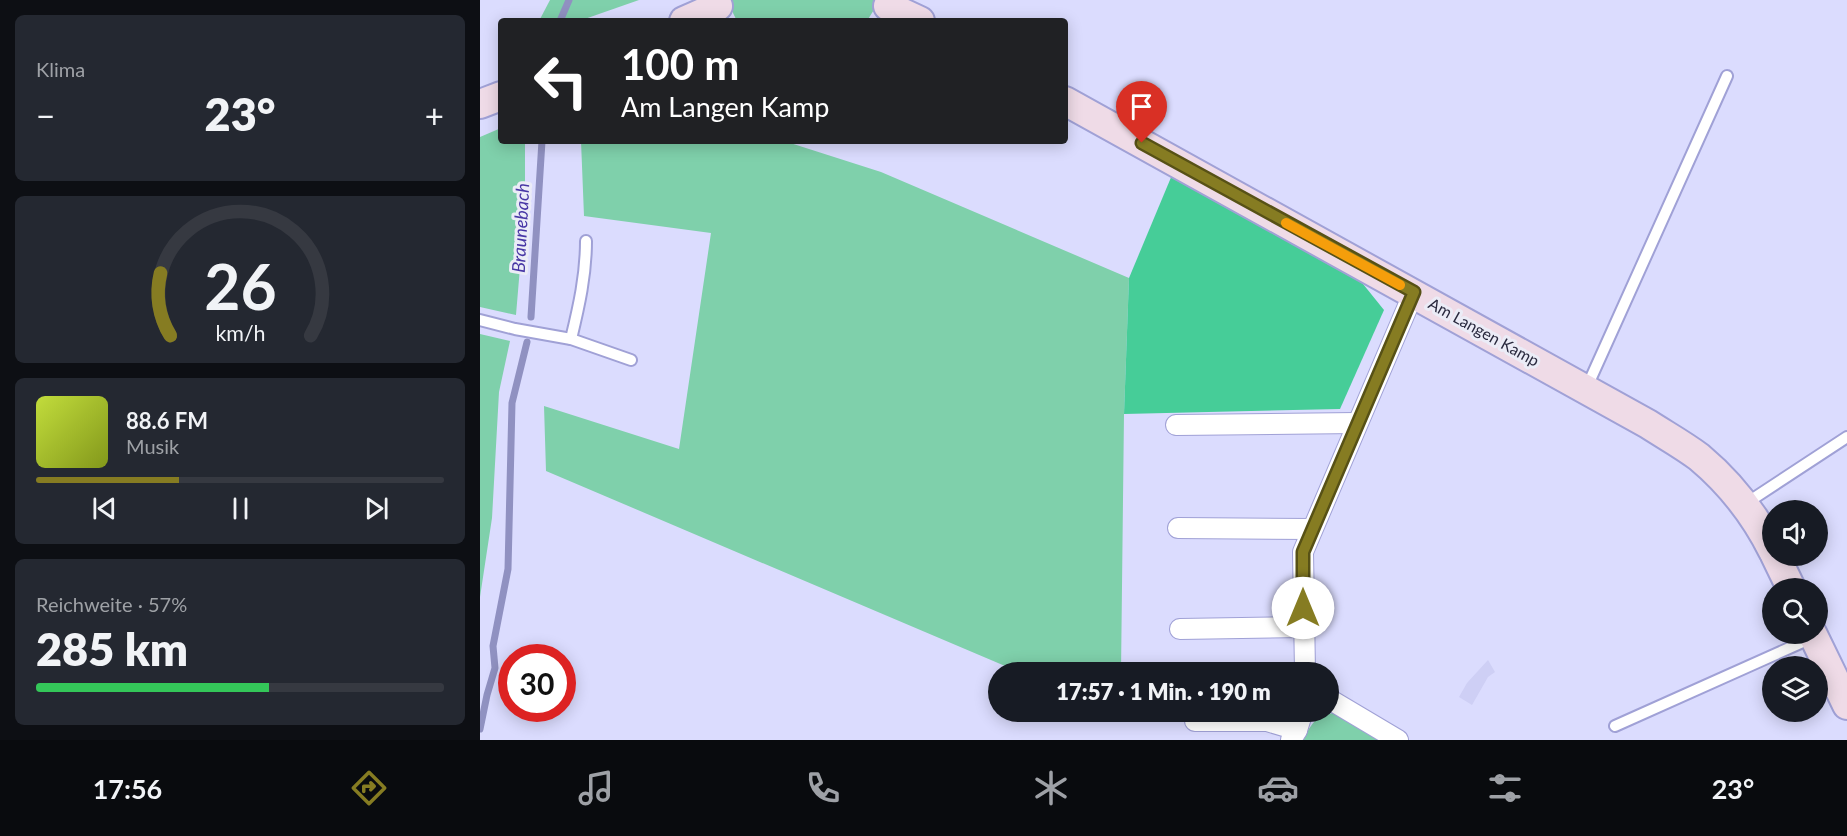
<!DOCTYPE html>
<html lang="de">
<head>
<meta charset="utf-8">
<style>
	body { margin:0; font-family:Lato,sans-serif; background:#242831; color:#f1f3f6; height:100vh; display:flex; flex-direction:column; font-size:22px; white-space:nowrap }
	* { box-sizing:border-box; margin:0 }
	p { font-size:20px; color:#9ea1a6 }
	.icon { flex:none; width:33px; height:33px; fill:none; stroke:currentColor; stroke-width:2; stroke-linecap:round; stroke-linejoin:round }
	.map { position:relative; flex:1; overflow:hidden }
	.details { display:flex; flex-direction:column; gap:15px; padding:15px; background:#0d0f14; width:480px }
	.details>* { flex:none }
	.banner { position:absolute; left:18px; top:18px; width:570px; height:126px; border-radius:6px; box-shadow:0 3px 15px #0003; background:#202124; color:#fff; overflow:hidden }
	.controls { position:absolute; left:1282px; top:500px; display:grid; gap:12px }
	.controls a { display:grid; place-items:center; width:66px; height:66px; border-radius:50%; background:#171b24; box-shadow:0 3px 15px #0003; font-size:30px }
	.speed { position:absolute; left:18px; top:644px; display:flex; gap:12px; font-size:30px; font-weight:700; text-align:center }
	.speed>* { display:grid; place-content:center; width:78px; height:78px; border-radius:50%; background:#171b24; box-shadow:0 3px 15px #0003; line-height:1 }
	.speed .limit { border:9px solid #d22; background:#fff; color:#111 }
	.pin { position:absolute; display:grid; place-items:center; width:51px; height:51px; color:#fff; margin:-62px -26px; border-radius:50% 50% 50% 0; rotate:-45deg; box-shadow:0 0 6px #0007 }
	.pin .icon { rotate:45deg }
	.me { position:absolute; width:66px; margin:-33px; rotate:0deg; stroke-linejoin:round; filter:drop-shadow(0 0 4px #0008) }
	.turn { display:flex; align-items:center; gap:21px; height:126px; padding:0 24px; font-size:27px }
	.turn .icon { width:78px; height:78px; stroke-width:2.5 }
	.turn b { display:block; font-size:42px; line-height:51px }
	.big { font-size:45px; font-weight:800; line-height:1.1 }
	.details .tile { flex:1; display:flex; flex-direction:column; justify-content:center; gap:9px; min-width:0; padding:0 21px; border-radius:9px; background:#242831 }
	.details .dial { align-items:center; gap:0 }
	.dial svg { height:156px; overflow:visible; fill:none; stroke:#363941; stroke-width:7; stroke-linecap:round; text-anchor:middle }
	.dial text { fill:#f1f3f6; stroke:none }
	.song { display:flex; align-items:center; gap:18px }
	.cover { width:72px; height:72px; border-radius:9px; background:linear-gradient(135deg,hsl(70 70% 55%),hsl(70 70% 35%)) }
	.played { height:6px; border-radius:3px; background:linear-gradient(90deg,#867c22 35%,#363941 35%) }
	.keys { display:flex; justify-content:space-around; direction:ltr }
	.heat { display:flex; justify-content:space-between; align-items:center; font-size:33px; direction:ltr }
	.charge { height:9px; border-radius:4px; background:linear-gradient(90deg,#34c759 57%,#363941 0) }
	.trip { position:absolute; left:508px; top:662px; width:351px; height:60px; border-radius:30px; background:#171b24; box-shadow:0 3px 15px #0003; font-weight:800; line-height:60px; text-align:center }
	.dock { display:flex; height:96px; justify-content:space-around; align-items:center; background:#090b0e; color:#9ea1a6 }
	.dock .icon { width:42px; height:42px }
	.dock .current { color:#867c22 }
	.dock b { font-size:27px; color:#f1f3f6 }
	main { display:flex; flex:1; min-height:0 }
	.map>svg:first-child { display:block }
	.built { fill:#cecff5 }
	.green { fill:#7fd0ab }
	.forest { fill:#46cd98 }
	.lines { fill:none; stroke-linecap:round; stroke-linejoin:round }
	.stream { stroke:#9091c1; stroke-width:7 }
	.lane-casing { stroke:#a0a1d6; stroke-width:14 }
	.street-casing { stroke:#a0a1d6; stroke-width:22 }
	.secondary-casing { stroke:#a0a1d6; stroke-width:32 }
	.lane { stroke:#fff; stroke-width:10 }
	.street { stroke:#fff; stroke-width:20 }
	.secondary { stroke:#efdbe7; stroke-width:28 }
	.route-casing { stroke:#575116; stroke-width:15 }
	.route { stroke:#867c22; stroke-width:10 }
	.slow { stroke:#f59e0b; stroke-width:10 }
	.labels { text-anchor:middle; stroke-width:6; stroke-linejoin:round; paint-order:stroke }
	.street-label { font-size:16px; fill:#29293e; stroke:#ebecf7 }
	.water-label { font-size:18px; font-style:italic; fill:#4736a5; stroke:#ebecf7 }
</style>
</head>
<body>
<main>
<section class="details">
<div class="tile"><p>Klima</p>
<div class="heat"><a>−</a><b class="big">23°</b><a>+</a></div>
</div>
<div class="tile dial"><svg viewBox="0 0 100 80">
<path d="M14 69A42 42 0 1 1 86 69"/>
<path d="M14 69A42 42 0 0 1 9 37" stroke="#867c22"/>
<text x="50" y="56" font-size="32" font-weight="700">26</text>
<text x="50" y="72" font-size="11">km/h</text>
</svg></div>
<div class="tile">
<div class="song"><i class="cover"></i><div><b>88.6 FM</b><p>Musik</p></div></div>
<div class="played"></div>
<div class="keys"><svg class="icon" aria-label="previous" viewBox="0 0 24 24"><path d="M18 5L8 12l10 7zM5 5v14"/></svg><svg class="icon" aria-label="pause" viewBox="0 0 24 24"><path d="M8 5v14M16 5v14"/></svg><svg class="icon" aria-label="next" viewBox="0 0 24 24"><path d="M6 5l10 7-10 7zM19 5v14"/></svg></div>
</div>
<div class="tile"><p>Reichweite · 57%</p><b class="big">285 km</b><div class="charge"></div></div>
</section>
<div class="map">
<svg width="1367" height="740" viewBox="0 0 1367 740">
	<rect width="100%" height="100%" fill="#dbdcfe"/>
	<!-- built -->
	<path class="built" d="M1008 660 1015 672 1008 677 992 705 979 697 987 683Z"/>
	<!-- green -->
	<g class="green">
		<path d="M70 0H159L99 21H59Z"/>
		<path d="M251 0H398L395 8 387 21H257L253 13Z"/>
		<path d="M21 128V141H45V208L36 315 0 307V137Z"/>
		<path d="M101 141H304L401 172 649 278 644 414 641 672H539L66 471 64 406 199 449 231 233 104 216Z"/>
		<path d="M0 334 30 341 19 392 12 518 0 597Z"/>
		<path d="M853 713 899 740H822C832 725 834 716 853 713Z"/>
	</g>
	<!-- forest -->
	<path class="forest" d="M692 175 879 279 904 310 860 409 644 414 649 278Z"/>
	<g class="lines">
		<!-- stream -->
		<g class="stream">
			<path d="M80 21 89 0"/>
			<path d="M51 317 62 141"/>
			<path d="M0 729 7 695 15 668 13 646 28 569 32 403 47 342"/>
		</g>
		<defs>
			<g id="lane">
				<path d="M0 320 35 329 91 339 151 360"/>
				<path d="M91 339C99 306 106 275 106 241"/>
				<path d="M1106 389 1247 76"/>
				<path d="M1265 504 1367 437"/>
				<path d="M1135 726 1334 637"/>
			</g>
			<g id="street">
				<path d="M696 425 877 423"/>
				<path d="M698 528 832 529"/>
				<path d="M700 629 823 627"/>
				<path d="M825 672 823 552 934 292"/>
				<path d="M849 699 918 740"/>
				<path d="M715 721H787L817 730"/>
				<path d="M811 740 817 730 823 711"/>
			</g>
			<g id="secondary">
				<path d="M408 6 440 21"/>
				<path d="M204 21 238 6"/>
				<path d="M585 101 1168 424C1185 435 1203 445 1219 457 1250 483 1275 515 1293 551"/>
				<path d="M0 104 21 96"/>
				<path d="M1295 555 1311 588"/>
				<path d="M1332 633 1367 705"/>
			</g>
		</defs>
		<!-- lane casing -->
		<use href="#lane" class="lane-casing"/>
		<!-- street casing -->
		<use href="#street" class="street-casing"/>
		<!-- secondary casing -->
		<use href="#secondary" class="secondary-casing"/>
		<!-- lane -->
		<use href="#lane" class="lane"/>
		<!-- street -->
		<use href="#street" class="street"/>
		<!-- secondary -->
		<use href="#secondary" class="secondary"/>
	</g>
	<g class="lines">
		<defs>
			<path id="route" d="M662 143 934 292 823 552V608"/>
		</defs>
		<!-- route casing -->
		<use href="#route" class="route-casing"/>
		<!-- route -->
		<use href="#route" class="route"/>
		<!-- slow -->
		<path class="slow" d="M806 223 920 285"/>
	</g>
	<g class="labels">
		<!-- street labels -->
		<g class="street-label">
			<text transform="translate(1004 332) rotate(29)" y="6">Am Langen Kamp</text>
		</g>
		<!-- water labels -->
		<g class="water-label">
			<text transform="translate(41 228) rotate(-87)" y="6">Braunebach</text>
		</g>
	</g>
</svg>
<div class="controls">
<a><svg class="icon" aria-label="sound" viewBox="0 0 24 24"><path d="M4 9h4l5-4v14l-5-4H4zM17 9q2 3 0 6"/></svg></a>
<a><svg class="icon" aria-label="search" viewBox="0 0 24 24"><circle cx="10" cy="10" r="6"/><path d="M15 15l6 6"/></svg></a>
<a><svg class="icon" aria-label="layers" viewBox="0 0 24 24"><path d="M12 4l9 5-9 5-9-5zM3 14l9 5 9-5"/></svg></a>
</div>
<div class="speed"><div class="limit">30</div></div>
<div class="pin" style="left:662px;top:143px;background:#d93025"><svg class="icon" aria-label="arrive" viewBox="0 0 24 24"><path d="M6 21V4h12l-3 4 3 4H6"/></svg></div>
<svg class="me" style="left:823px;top:608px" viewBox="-20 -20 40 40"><circle r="19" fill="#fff"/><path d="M0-13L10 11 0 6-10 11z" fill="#867c22"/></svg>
<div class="trip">17:57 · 1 Min. · 190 m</div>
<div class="banner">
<div class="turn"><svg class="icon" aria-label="left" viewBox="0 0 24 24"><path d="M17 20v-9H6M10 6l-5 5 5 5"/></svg><div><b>100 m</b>Am Langen Kamp</div></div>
</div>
</div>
</main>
<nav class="dock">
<b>17:56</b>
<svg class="icon current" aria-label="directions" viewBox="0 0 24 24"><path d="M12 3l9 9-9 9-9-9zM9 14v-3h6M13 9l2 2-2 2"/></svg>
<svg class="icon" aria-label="music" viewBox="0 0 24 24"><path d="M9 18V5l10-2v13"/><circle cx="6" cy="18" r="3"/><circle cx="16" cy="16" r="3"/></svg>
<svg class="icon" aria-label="phone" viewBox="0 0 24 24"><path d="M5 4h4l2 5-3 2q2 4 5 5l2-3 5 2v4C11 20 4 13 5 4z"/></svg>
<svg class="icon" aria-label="climate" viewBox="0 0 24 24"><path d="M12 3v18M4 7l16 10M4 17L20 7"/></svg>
<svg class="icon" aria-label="car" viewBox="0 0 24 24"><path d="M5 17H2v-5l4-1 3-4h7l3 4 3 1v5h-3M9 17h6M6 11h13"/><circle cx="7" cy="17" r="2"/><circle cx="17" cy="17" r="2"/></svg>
<svg class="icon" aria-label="filters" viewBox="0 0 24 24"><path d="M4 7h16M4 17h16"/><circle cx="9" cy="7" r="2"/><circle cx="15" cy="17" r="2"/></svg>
<b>23°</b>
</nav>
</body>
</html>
